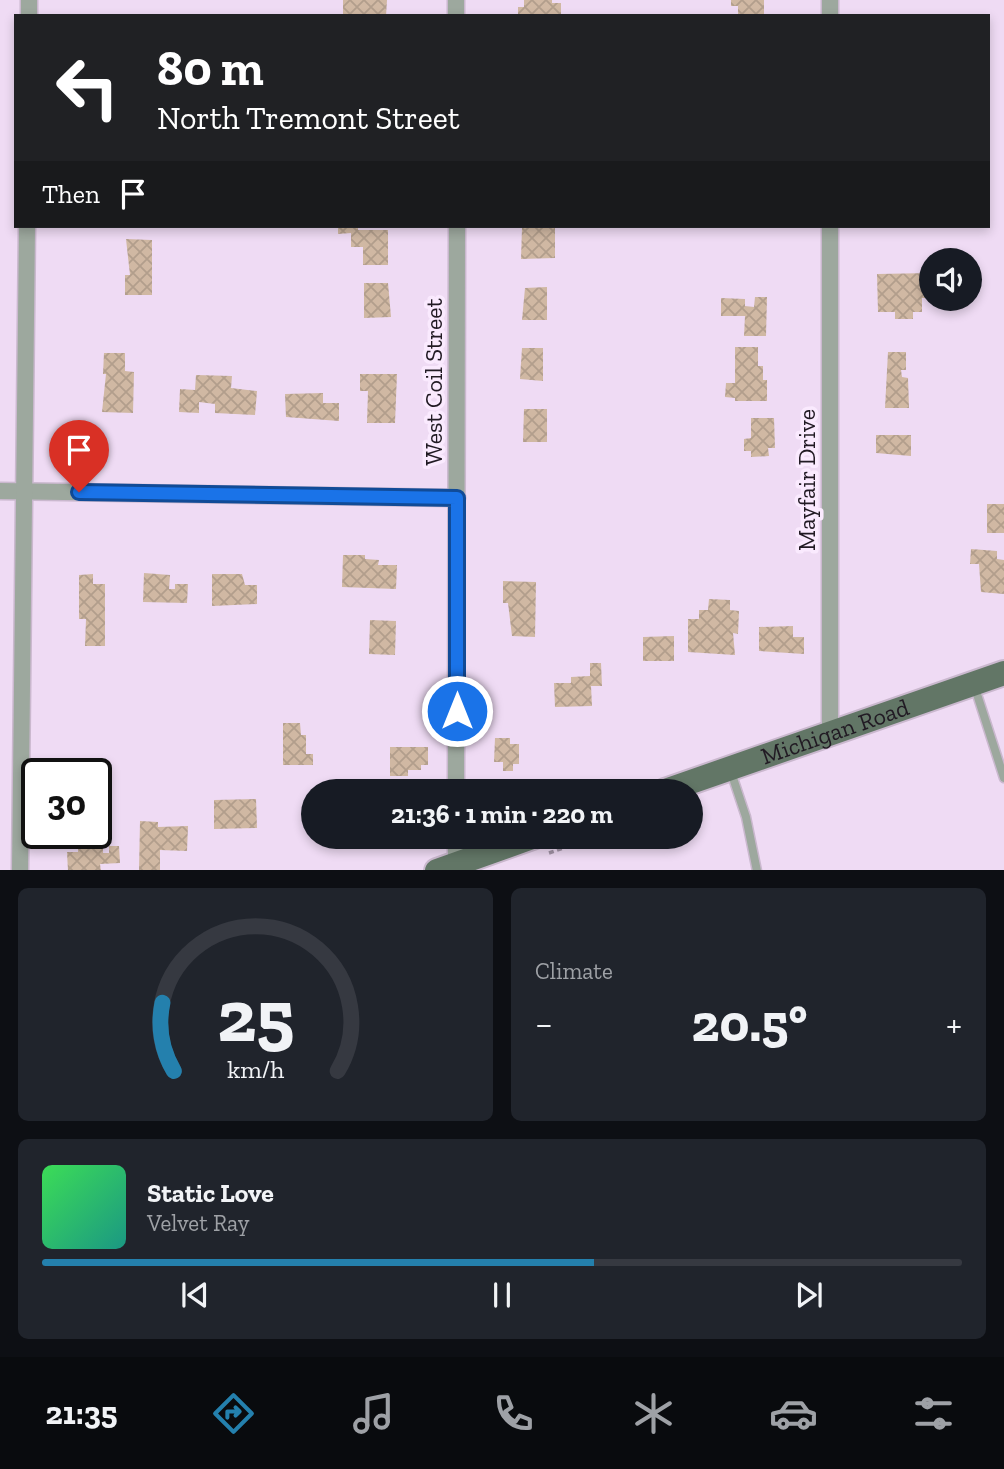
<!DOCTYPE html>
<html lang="en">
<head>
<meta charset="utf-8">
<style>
	body { margin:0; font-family:"Zilla Slab",serif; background:#20242c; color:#f1f3f6; height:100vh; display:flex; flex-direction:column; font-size:26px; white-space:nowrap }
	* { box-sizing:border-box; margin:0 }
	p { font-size:23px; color:#9ea1a6 }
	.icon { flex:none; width:38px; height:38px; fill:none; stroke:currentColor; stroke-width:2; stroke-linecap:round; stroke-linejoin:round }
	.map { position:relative; height:870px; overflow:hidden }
	.drawer { display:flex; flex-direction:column; gap:18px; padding:18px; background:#0d0f14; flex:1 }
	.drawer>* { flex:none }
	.hud { position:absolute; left:14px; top:14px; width:976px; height:214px; border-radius:0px; box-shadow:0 4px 10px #0003; background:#202124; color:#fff; overflow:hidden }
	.controls { position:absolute; left:919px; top:248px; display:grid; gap:14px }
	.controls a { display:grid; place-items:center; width:63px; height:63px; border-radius:50%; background:#171b24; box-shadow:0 4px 10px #0003; font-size:35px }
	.speed { position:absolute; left:21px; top:758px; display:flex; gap:14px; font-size:35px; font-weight:700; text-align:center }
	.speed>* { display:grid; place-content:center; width:91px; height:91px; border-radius:50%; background:#171b24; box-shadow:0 4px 10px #0003; line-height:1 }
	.speed .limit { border:4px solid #111; border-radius:10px; background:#fff; color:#111 }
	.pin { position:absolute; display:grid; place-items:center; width:60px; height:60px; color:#fff; margin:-72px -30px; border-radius:50% 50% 50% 0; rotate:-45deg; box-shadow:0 0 7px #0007 }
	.pin .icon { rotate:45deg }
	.me { position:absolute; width:77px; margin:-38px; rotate:0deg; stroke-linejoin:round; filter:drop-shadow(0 0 5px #0008) }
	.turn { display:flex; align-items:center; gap:24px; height:147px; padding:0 28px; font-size:32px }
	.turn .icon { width:91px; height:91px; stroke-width:2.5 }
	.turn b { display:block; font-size:49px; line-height:60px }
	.then { display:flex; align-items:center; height:66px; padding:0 28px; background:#0003; gap:14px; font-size:26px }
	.big { font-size:52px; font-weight:700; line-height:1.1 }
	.drawer .widget { flex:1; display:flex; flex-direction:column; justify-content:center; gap:10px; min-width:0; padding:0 24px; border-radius:10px; background:#20242c }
	.drawer .dial { align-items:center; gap:0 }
	.dial svg { height:182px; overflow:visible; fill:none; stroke:#363941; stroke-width:7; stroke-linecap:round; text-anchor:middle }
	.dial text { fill:#f1f3f6; stroke:none }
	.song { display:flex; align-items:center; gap:21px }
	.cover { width:84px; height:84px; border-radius:10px; background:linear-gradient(135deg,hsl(130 70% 55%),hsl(170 70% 35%)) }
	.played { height:7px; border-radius:4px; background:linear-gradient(90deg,#2480ad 60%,#363941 60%) }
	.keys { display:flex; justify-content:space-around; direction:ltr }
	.heat { display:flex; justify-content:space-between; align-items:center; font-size:38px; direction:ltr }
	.drawer .tiles { flex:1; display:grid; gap:18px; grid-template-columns:1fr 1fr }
	.widget:last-child { grid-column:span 2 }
	.trip { position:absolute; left:301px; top:779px; width:402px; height:70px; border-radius:35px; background:#171b24; box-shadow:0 4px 10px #0003; font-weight:700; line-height:70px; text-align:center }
	.menu { display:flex; height:112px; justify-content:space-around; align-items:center; background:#090b0e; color:#9ea1a6 }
	.menu .icon { width:49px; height:49px }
	.menu .active { color:#2480ad }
	.menu b { font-size:32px; color:#f1f3f6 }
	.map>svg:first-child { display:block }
	.building { fill:url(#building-cross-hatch) }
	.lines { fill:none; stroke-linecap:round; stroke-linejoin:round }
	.service-casing { stroke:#cab8ce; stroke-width:11 }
	.minor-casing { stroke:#cab8ce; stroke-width:19 }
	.primary-casing { stroke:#cab8ce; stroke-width:28 }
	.path { stroke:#a394a7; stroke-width:3.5; stroke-dasharray:5 3.5; stroke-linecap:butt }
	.service { stroke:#9da89e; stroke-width:8 }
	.minor { stroke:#9da89e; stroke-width:16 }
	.primary { stroke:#627666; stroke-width:24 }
	.route-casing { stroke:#114b97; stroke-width:18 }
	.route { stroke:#1a73e8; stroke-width:12 }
	.labels { text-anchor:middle; stroke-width:7; stroke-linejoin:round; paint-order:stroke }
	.street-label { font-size:24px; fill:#211a23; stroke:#faeafe }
</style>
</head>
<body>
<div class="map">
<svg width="1004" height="871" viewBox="0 0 1004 871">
	<defs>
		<pattern id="building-cross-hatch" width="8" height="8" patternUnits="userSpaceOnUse" patternTransform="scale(1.75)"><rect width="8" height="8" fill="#d0b8a3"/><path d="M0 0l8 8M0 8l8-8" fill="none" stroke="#b29e8c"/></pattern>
	</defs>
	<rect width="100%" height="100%" fill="#efdbf4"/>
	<!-- building -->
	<g class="building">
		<path d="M343 0H387L386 16H343Z"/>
		<path d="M524 0H552V3H561V16H518V7H524Z"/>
		<path d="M731 0H764V16H738V6H731Z"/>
		<path d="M338 226H358V230H388V265H363V247H351V233L338 234Z"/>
		<path d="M522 227H555V258L521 259Z"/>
		<path d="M126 239 152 240V295H125V275H130Z"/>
		<path d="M930 273V298H922V312H913V319H895V312H878L877 274Z"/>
		<path d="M364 283H388L391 317 364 318Z"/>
		<path d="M547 287V320H522L525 288Z"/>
		<path d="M755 297H767L766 336H744L745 316H721V298L745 299V306L754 307Z"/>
		<path d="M735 347H758V366H763V380H767V401H735V398L725 397 726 383H735Z"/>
		<path d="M522 348H543V381L520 379Z"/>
		<path d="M888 352H906V370H901L902 377 908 378 909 408H885Z"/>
		<path d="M104 353H125V371L134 372 133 413 102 412 106 374H103Z"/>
		<path d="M360 374H397L395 423H367L368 391H360Z"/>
		<path d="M196 375 232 376 231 388 257 391 255 415 215 413V404L199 402V413L179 412 180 389 195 390Z"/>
		<path d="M323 393V403H339V421L286 417 285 394Z"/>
		<path d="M524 409H547V442H523Z"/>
		<path d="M751 418H774L775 448H768L769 456 751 457V451H744V439L751 438Z"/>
		<path d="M876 435H911V456L876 453Z"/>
		<rect x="987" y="504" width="17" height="29"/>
		<path d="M971 549 997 551V559L1004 560V594L981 592 979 564H970Z"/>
		<path d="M343 555H365V559L379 560 378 565H397L396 589 342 587Z"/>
		<path d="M144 573 170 575 169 589H175V584H188L187 603 143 602Z"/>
		<path d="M93 574V584H105V646H85L86 619H79V575Z"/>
		<path d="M212 574H242L245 585H257V604L212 606Z"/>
		<path d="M503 581 536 582 535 637 512 636 508 603H503Z"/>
		<path d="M709 599 730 600V610L739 611 738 634 733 633 735 655 688 652V619H699V610H708Z"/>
		<path d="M370 620 396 621 395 655 369 654Z"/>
		<path d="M793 626V637H804V654L759 651V627Z"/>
		<path d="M674 636V661H643V637Z"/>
		<path d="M590 663H601L602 686H591L592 706 555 707 554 683H571V677L590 676Z"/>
		<path d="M283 723H300L301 735H306V754H313V765H283Z"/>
		<path d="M495 738H510V744H519V764H513V771H503V762H494Z"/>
		<path d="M390 747H428V765H421V770H408V776H390Z"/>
		<path d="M256 799 257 828 214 829V800Z"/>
		<path d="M140 821 158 822V827L188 826 187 851 160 850V871H139Z"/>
		<path d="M78 845H103V853H109V846H119L120 863 100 864 101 871H68L67 852H78Z"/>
	</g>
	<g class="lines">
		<defs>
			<g id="service">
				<path d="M975 688 1004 778"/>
				<path d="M731 772 746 817 757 871"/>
			</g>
			<g id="minor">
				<path d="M456 0V16"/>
				<path d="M29 16V0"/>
				<path d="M830 16V0"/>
				<path d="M0 491 457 498"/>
				<path d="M830 734V226"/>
				<path d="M456 791 457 226"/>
				<path d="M456 864V836"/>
				<path d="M20 871 27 226"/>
			</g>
			<g id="primary">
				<path id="s1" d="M665 791 1004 673"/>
				<path d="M437 871 535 836"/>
			</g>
		</defs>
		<!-- service casing -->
		<use href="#service" class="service-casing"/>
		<!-- minor casing -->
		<use href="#minor" class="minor-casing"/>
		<!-- primary casing -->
		<use href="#primary" class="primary-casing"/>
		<!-- path -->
		<path class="path" d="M549 853 597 836"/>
		<!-- service -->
		<use href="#service" class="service"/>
		<!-- minor -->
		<use href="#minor" class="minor"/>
		<!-- primary -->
		<use href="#primary" class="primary"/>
	</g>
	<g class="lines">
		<defs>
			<path id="route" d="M79 492 457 498V711"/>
		</defs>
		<!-- route casing -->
		<use href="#route" class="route-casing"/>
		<!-- route -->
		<use href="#route" class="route"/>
	</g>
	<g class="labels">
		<!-- street labels -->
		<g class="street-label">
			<text transform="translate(434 382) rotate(-90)" y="8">West Coil Street</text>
			<text transform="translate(807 480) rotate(-90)" y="8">Mayfair Drive</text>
			<text dy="8" stroke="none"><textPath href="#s1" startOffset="180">Michigan Road</textPath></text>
		</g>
	</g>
</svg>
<div class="controls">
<a><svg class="icon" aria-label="sound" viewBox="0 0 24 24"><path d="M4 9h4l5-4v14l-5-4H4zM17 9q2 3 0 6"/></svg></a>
</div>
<div class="speed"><div class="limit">30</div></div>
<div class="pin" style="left:79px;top:492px;background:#d93025"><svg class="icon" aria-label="arrive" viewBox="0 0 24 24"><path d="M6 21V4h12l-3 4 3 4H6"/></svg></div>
<svg class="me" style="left:457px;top:711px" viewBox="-20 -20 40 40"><circle r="17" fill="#1a73e8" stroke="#fff" stroke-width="3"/><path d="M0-11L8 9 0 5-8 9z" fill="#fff"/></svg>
<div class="trip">21:36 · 1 min · 220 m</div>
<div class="hud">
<div class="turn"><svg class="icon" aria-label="left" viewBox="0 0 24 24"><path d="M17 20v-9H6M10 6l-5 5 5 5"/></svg><div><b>80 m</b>North Tremont Street</div></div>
<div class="then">Then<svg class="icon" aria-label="arrive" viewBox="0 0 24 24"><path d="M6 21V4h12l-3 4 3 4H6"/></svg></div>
</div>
</div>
<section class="drawer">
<div class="tiles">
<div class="widget dial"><svg viewBox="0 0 100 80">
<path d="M14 69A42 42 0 1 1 86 69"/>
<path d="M14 69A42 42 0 0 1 9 39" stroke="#2480ad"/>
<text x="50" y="56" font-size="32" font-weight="700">25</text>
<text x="50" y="72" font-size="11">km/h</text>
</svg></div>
<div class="widget"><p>Climate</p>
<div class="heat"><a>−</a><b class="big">20.5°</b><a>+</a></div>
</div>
<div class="widget">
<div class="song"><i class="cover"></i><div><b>Static Love</b><p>Velvet Ray</p></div></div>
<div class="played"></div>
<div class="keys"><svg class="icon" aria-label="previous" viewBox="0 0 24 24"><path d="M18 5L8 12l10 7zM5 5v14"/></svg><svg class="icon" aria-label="pause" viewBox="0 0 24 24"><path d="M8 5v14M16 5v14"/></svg><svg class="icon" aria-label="next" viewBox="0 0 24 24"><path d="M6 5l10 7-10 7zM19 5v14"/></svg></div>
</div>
</div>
</section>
<nav class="menu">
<b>21:35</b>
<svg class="icon active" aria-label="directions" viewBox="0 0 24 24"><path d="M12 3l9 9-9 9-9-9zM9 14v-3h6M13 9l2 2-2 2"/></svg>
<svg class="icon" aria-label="music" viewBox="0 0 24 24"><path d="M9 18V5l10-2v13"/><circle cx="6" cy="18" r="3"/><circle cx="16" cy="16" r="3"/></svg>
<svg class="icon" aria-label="phone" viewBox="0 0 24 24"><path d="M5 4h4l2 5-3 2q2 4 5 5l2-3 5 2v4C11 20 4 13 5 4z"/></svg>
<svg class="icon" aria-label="climate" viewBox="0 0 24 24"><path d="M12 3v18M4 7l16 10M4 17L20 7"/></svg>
<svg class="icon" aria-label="car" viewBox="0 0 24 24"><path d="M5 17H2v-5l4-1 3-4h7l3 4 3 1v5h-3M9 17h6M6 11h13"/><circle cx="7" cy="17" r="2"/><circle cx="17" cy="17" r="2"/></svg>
<svg class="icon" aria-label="filters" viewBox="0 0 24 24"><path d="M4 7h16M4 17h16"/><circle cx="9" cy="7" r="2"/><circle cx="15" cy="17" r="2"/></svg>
</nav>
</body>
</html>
